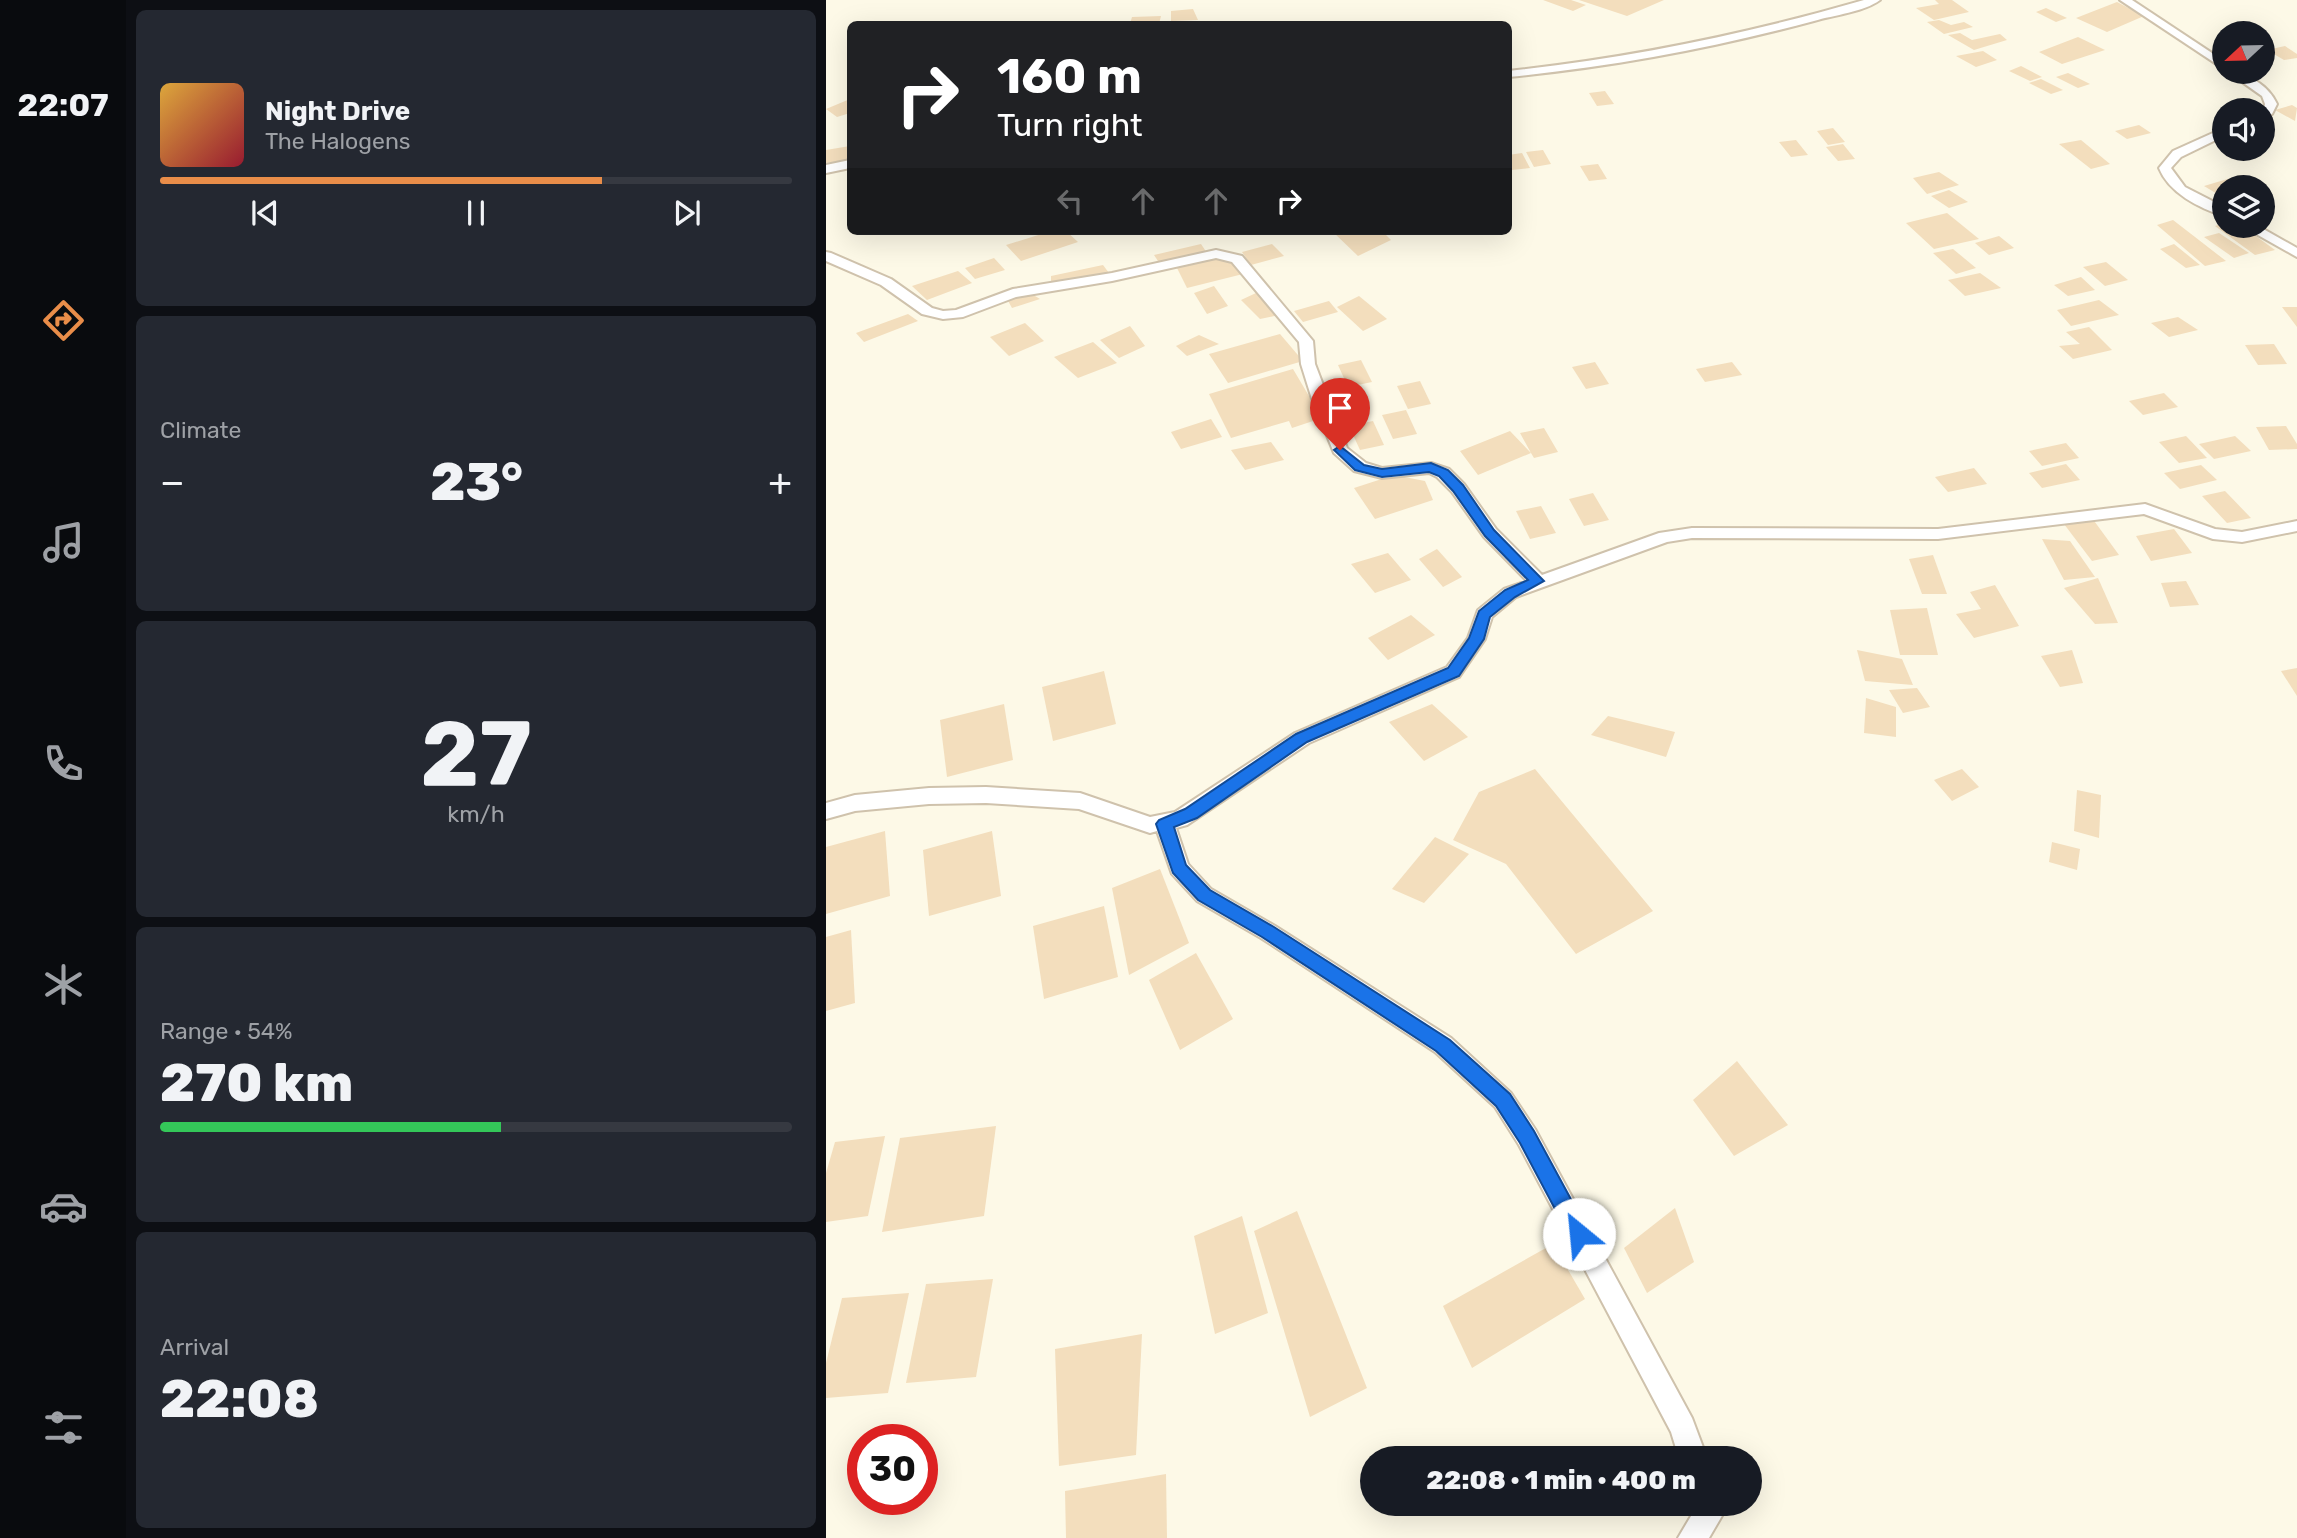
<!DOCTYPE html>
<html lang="en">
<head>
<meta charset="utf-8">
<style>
	body { margin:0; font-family:Rubik,sans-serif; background:#242831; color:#f1f3f6; height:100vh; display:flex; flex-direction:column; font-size:26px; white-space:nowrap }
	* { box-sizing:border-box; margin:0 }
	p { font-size:23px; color:#9ea1a6 }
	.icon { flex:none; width:38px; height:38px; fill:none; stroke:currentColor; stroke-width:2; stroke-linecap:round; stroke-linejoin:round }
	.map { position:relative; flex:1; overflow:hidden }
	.panel { display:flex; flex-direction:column; gap:10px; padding:10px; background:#0d0f14; width:700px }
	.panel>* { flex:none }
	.guide { position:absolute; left:21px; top:21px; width:665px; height:214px; border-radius:10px; box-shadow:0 7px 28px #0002; background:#202124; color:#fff; overflow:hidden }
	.needle { width:46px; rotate:248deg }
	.buttons { position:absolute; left:1386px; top:21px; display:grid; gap:14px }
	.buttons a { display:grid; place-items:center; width:63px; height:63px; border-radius:50%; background:#171b24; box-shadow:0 7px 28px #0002; font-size:35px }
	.speed { position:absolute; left:21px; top:1424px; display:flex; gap:14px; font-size:35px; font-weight:700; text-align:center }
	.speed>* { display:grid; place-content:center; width:91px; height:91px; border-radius:50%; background:#171b24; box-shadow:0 7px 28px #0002; line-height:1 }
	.speed .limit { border:10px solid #d22; background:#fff; color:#111 }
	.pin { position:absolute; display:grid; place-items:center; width:60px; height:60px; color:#fff; margin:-72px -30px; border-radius:50% 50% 50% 0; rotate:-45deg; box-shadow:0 0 7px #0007 }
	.pin .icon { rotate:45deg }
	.me { position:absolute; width:77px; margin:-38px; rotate:332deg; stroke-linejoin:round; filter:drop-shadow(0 0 5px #0008) }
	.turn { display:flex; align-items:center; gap:24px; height:147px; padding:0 35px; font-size:32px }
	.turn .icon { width:91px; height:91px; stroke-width:2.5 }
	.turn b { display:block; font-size:49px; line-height:60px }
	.lanes { display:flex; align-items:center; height:66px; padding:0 35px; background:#0003; justify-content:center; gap:35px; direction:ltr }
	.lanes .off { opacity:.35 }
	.big { font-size:52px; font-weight:800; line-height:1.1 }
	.panel .widget { flex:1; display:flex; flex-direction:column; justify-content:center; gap:10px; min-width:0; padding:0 24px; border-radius:10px; background:#242831 }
	.panel .dial { align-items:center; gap:0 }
	.dial b { font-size:91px; line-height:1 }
	.song { display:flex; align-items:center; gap:21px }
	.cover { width:84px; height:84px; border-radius:10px; background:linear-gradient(135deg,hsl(40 70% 55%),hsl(350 70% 35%)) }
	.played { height:7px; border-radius:4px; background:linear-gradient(90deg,#e98d49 70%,#363941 70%) }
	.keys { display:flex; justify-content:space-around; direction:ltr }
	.heat { display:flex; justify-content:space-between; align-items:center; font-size:38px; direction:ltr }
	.charge { height:10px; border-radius:5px; background:linear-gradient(90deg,#34c759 54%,#363941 0) }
	.trip { position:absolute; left:534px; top:1446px; width:402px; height:70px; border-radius:35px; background:#171b24; box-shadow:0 7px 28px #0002; font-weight:800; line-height:70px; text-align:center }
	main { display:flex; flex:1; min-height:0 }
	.dock { display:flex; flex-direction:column; width:126px; justify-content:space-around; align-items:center; background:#090b0e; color:#9ea1a6 }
	.dock .icon { width:49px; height:49px }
	.dock .on { color:#e98d49 }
	.dock b { font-size:32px; color:#f1f3f6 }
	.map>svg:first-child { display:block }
	.building { fill:#f3debd }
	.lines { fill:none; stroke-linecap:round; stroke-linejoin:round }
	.street-casing { stroke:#cfc2ac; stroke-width:4 }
	.street { fill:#fff; fill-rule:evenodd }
	.route { fill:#1a73e8; stroke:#114b97; stroke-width:2 }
</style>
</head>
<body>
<main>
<nav class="dock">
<b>22:07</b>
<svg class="icon on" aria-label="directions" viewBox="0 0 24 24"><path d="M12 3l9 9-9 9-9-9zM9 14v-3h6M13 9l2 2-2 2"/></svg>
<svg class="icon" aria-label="music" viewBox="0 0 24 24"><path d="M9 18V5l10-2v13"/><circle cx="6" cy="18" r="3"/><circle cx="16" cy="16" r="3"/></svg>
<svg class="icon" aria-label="phone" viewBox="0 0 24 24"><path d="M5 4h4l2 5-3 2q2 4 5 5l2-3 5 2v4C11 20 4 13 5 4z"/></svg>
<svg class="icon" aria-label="climate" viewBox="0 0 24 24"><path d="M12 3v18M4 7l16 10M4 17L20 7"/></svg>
<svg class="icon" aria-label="car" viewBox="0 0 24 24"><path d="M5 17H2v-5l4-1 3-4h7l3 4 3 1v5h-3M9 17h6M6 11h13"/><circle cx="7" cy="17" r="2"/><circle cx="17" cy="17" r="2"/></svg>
<svg class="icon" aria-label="filters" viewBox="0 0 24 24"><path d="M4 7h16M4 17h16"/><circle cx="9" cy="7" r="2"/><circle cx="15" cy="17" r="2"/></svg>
</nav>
<section class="panel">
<div class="widget">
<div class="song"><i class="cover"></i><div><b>Night Drive</b><p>The Halogens</p></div></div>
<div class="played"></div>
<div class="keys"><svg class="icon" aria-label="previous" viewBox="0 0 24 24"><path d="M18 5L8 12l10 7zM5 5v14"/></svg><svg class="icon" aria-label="pause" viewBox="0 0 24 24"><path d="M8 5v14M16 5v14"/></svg><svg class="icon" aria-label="next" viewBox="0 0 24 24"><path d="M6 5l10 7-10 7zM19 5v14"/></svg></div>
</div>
<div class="widget"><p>Climate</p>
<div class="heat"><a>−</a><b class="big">23°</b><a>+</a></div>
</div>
<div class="widget dial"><b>27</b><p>km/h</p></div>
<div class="widget"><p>Range · 54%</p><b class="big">270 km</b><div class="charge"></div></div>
<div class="widget"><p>Arrival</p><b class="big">22:08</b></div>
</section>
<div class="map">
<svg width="1471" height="1538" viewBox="0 0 1471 1538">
	<rect width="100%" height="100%" fill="#fdf9e7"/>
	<!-- building -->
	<g class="building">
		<path d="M717 0H745L760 5 747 11Z"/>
		<path d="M753 0H838L801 16Z"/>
		<path d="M1109 0H1126L1143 12 1108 20 1090 8 1113 4Z"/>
		<path d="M1291 2 1318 16 1281 32 1250 18Z"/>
		<path d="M1220 8 1241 18 1230 22 1210 12Z"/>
		<path d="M367 9 372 20 345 21V11Z"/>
		<path d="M335 16 333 24H304L306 17Z"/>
		<path d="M1113 20 1125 25 1138 22 1147 27 1118 34 1101 22Z"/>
		<path d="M1134 33 1146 40 1174 34 1181 40 1148 50 1122 35Z"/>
		<path d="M1252 37 1279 50 1236 64 1213 52Z"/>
		<path d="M1459 46 1471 54V58L1458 60 1441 50Z"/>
		<path d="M1157 51 1171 60 1150 67 1130 56Z"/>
		<path d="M1195 66 1216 77 1204 81 1183 71Z"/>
		<path d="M1242 73 1264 84 1252 88 1230 77Z"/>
		<path d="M1215 79 1237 90 1225 94 1203 83Z"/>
		<path d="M779 91 788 104 771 106 763 93Z"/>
		<path d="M24 99V113L11 117 0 109Z"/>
		<path d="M1466 105 1471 108 1469 121 1449 110Z"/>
		<path d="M1313 125 1325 133 1301 139 1289 131Z"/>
		<path d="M1007 128 1019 142 1002 145 991 131Z"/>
		<path d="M970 140 982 155 965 157 953 142Z"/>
		<path d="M1255 140 1284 164 1265 169 1233 144Z"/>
		<path d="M1017 144 1029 159 1012 161 1000 147Z"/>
		<path d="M24 146V160L0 163V150Z"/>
		<path d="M717 150 725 164 708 167 700 152Z"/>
		<path d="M696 153 704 168 686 170 682 155Z"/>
		<path d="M772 164 781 179 763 181 754 166Z"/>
		<path d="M1113 172 1133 185 1101 194 1087 178Z"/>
		<path d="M1415 175 1435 187H1398V198L1378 186Z"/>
		<path d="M1123 190 1142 202 1123 208 1105 196Z"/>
		<path d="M1121 213 1153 239 1108 249 1080 223Z"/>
		<path d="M1347 220 1400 261 1379 266 1331 225Z"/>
		<path d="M1398 223V226H1416L1449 250 1429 255 1389 226Z"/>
		<path d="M225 231H240L252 242 195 261 180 245Z"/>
		<path d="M506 231H556L565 240 532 256Z"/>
		<path d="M1393 233 1423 253 1408 258 1378 237Z"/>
		<path d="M1173 236 1188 248 1163 255 1149 243Z"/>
		<path d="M375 244 381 253 334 264 328 255Z"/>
		<path d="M446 244 458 256 425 265 416 252Z"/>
		<path d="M1348 244 1374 265 1360 268 1334 249Z"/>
		<path d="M1127 249 1150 268 1130 274 1107 253Z"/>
		<path d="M168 258 179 270 149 279 139 268Z"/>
		<path d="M390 259 404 261 417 274 361 288 350 266Z"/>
		<path d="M1280 262 1302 280 1279 286 1257 267Z"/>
		<path d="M277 265 283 273 225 282V276Z"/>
		<path d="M132 271 146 283 101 300 86 286Z"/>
		<path d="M1154 273 1175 288 1139 296 1122 280Z"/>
		<path d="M1255 277 1269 290 1242 296 1228 285Z"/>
		<path d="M388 286 402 306 381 314 368 293Z"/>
		<path d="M204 293 214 299 186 308 181 299Z"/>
		<path d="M430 293 453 315 434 319 415 300Z"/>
		<path d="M533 296 561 319 537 331 511 307Z"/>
		<path d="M1273 300 1293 315 1245 326 1231 310Z"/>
		<path d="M503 301 512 312 477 322 468 311Z"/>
		<path d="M1456 307H1471V327Z"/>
		<path d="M82 314 92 321 38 342 30 333Z"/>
		<path d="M1352 317 1372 330 1343 337 1325 323Z"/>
		<path d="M199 323 218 341 183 356 164 337Z"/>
		<path d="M304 326 319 346 293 358 274 340Z"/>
		<path d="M1263 327 1286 350 1247 359 1233 346 1254 344 1240 332Z"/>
		<path d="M454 334 477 361 402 383 383 354Z"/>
		<path d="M373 335 393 344 361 356 350 346Z"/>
		<path d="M267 342 291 363 252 378 228 357Z"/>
		<path d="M1448 344 1461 364 1432 365 1419 345Z"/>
		<path d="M535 360 546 382 522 387 512 365Z"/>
		<path d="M769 362 783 384 760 389 746 367Z"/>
		<path d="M906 362 916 375 879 382 870 369Z"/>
		<path d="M467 369 496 418 466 428 463 421 405 438 383 394Z"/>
		<path d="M594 381 605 404 582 409 571 386Z"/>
		<path d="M1338 393 1352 407 1317 415 1303 401Z"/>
		<path d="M580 410 591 434 567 439 556 415Z"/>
		<path d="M385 419 396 437 355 449 345 432Z"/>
		<path d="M547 421 558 445 534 450 523 426Z"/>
		<path d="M1460 426 1471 444V449L1443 450 1430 427Z"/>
		<path d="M718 428 732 452 708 458 705 453 652 475 634 451 684 431 705 453 694 433Z"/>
		<path d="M1360 436 1381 458 1353 463 1333 442Z"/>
		<path d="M1409 436 1425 451 1388 459 1373 444Z"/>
		<path d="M445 442 458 460 419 470 405 450Z"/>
		<path d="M1240 443 1253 458 1216 466 1203 451Z"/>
		<path d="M1240 464 1254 480 1216 488 1203 473Z"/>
		<path d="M1375 465 1391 480 1354 489 1338 473Z"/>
		<path d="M1148 468 1161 484 1122 492 1109 477Z"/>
		<path d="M568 475 599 481 607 500 549 519 528 488Z"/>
		<path d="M1399 491 1425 518 1401 523 1376 496Z"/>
		<path d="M767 493 783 520 758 526 743 499Z"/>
		<path d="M715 506 730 533 704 539 690 511Z"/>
		<path d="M1266 518 1293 555 1266 561 1238 524Z"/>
		<path d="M1348 529 1366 553 1325 561 1310 536Z"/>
		<path d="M1216 539 1244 541 1269 577 1238 580Z"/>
		<path d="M611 549 636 577 617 587 593 559Z"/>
		<path d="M562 553 585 580 549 593 525 564Z"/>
		<path d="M1107 555 1121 594H1096L1083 559Z"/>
		<path d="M1272 578 1292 623 1269 624 1238 588Z"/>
		<path d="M1360 581 1373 605 1344 607 1335 583Z"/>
		<path d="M1169 585 1193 626 1148 638 1130 614 1155 609 1144 592Z"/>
		<path d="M1101 608 1112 655H1074L1064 610Z"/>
		<path d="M585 615 609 635 562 660 542 638Z"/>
		<path d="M1031 650 1076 659 1087 685 1039 681Z"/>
		<path d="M1246 650 1257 683 1234 687 1215 656Z"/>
		<path d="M1471 668V696L1455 671Z"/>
		<path d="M278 671 290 724 227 741 216 687Z"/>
		<path d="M1091 688 1104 707 1077 713 1063 690Z"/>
		<path d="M1040 698 1070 707V737L1038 733Z"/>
		<path d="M178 704 187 760 121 777 114 720Z"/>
		<path d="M606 704 642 737 598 761 563 722Z"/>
		<path d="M782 716 849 732 840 757 765 735Z"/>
		<path d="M709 769 827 911 750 954 680 864 627 840 653 792Z"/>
		<path d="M1136 769 1153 787 1126 801 1108 780Z"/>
		<path d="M1251 790 1275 795 1273 838 1248 831Z"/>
		<path d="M59 831 64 896 0 914V847Z"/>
		<path d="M166 831 175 896 103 916 97 850Z"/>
		<path d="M609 837 643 854 598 903 566 889Z"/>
		<path d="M1226 842 1254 849 1251 870 1223 862Z"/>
		<path d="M334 869 363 943 303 975 286 888Z"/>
		<path d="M278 906 292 977 218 999 207 926Z"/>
		<path d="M25 930 29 1003 0 1011V937Z"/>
		<path d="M370 953 407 1019 354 1050 323 980Z"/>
		<path d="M911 1061 962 1125 908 1156 867 1100Z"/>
		<path d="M170 1126 158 1216 56 1232 74 1138Z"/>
		<path d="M59 1136 42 1216 0 1222V1173L9 1142Z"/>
		<path d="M849 1208 868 1262 821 1293 798 1248Z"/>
		<path d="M471 1211 541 1388 484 1417 428 1231Z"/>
		<path d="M416 1216 442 1313 389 1334 368 1236Z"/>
		<path d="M727 1244 759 1299 646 1368 617 1306Z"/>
		<path d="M167 1279 150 1377 80 1383 100 1284Z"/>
		<path d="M83 1293 62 1393 0 1398V1363L16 1298Z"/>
		<path d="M316 1334 310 1455 233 1466 229 1349Z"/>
		<path d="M340 1474 341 1538H240L239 1491Z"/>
	</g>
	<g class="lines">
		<defs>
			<g id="street">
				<path d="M1038 0H1054C1038 12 1008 15 988 21 888 48 786 67 682 77V71C803 58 921 34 1038 0Z"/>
				<path d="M1294 0H1306L1398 61V69Z"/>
				<path d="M1402 72C1421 72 1443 86 1451 104L1446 114 1437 117 1439 104 1436 96Z"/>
				<path d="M1398 128V136L1355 157 1345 168 1359 187 1398 207V216C1373 208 1343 193 1333 168L1347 151Z"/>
				<path d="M24 160V168L0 173V165Z"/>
				<path d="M1416 226H1432L1471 248V257Z"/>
				<path d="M390 250 416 256 487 341 489 364 521 448 540 463 556 468 605 463 623 469 638 484 670 529 716 575 833 533 866 528 1112 529 1319 504 1389 529 1416 532 1471 521V531L1416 542 1387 539 1318 514 1112 539 866 538 841 542 690 597 666 617 659 639 633 677 483 743 361 825 350 828 362 864 385 889 449 926 625 1038 685 1093 709 1129 866 1418 881 1458H853L845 1432 693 1145 669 1107 609 1052 435 938 371 901 346 874 331 831 324 833 253 809 160 803 103 804 29 811 0 819V803L29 795 103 788 160 787 254 793 324 817 349 812 469 733 621 667 642 638 652 610 678 589 701 581 658 537 626 492 611 477 603 473 556 478 528 471 508 453 485 396 475 364 473 342 406 262 390 258 286 281 190 297 137 317 117 319 96 314 55 285 0 261V252L5 253 65 279 106 308 117 311 130 310 187 289 286 273Z"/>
				<path d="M866 1503H894L897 1514 883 1538H852L868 1511Z"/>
			</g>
		</defs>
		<!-- street casing -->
		<use href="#street" class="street-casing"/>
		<!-- street -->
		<use href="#street" class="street"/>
	</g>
	<!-- route -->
	<path class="route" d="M514 446 538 465 556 469 605 463 622 470 637 485 668 530 718 581 689 597 664 617 658 639 633 676 481 742 371 818 348 827 360 865 384 890 448 927 624 1040 684 1094 708 1131 760 1227 763 1234 760 1241 753 1244 746 1241 694 1143 670 1106 610 1051 436 937 372 900 347 873 330 824 333 820 359 809 470 734 622 668 643 638 653 611 679 590 702 580 659 536 627 491 613 476 603 472 556 477 529 470 508 450Z"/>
</svg>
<div class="buttons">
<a><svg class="needle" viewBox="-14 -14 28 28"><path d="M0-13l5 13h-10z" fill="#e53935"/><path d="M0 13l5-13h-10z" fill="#9ea1a6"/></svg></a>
<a><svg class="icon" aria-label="sound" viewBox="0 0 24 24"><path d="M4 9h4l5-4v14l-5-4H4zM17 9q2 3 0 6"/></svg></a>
<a><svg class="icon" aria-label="layers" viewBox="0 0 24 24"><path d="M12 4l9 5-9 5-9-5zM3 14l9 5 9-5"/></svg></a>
</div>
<div class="speed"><div class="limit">30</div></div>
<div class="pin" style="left:514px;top:450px;background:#d93025"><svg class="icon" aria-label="arrive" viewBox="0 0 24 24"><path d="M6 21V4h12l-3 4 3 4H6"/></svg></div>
<svg class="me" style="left:753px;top:1234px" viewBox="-20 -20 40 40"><circle r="19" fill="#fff"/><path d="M0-13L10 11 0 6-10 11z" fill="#1a73e8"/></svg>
<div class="trip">22:08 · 1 min · 400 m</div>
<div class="guide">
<div class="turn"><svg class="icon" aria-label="right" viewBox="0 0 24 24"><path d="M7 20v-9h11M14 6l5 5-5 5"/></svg><div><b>160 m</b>Turn right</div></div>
<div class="lanes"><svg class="icon off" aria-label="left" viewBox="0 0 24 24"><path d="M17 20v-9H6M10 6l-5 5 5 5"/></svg><svg class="icon off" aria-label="ahead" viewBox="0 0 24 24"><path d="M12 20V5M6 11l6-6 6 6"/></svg><svg class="icon off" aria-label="ahead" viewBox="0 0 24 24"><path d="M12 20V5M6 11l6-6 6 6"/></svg><svg class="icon" aria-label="right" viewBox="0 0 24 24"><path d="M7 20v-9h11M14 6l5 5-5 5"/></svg></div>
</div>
</div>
</main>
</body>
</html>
